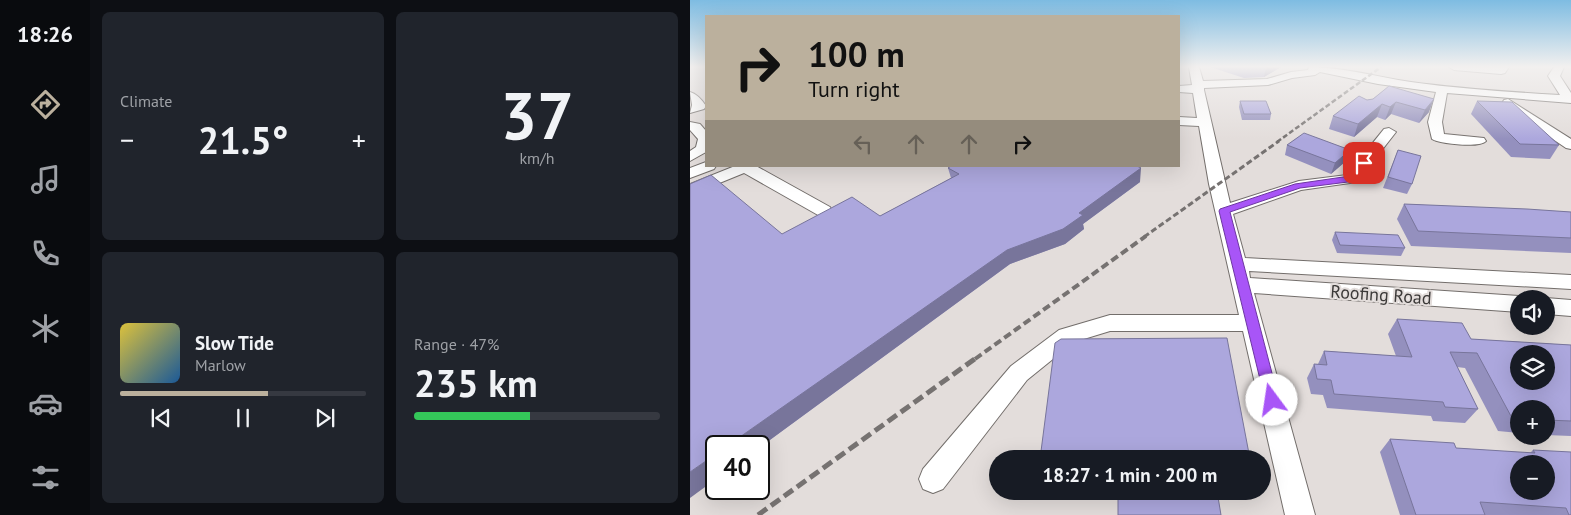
<!DOCTYPE html>
<html lang="en">
<head>
<meta charset="utf-8">
<style>
	body { margin:0; font-family:"PT Sans",sans-serif; background:#20242c; color:#f1f3f6; height:100vh; display:flex; flex-direction:column; font-size:19px; white-space:nowrap }
	* { box-sizing:border-box; margin:0 }
	p { font-size:16px; color:#9ea1a6 }
	.icon { flex:none; width:28px; height:28px; fill:none; stroke:currentColor; stroke-width:2; stroke-linecap:round; stroke-linejoin:round }
	.map { position:relative; flex:1; overflow:hidden }
	.details { display:flex; flex-direction:column; gap:12px; padding:12px; background:#0d0f14; width:600px }
	.details>* { flex:none }
	.hud { position:absolute; left:15px; top:15px; width:475px; height:152px; border-radius:0px; box-shadow:0 5px 20px #0002; background:#bbb09d; color:#111; overflow:hidden }
	.buttons { position:absolute; left:820px; top:290px; display:grid; gap:10px }
	.buttons a { display:grid; place-items:center; width:45px; height:45px; border-radius:50%; background:#171b24; box-shadow:0 5px 20px #0002; font-size:25px }
	.speed { position:absolute; left:15px; top:435px; display:flex; gap:10px; font-size:25px; font-weight:700; text-align:center }
	.speed>* { display:grid; place-content:center; width:65px; height:65px; border-radius:50%; background:#171b24; box-shadow:0 5px 20px #0002; line-height:1 }
	.speed .limit { border:2px solid #111; border-radius:8px; background:#fff; color:#111 }
	.pin { position:absolute; display:grid; place-items:center; width:42px; height:42px; color:#fff; margin:-21px; border-radius:10px; box-shadow:0 2px 8px #0006 }
	.me { position:absolute; width:55px; margin:-28px; rotate:346deg; stroke-linejoin:round; filter:drop-shadow(0 0 4px #0008) }
	.turn { display:flex; align-items:center; gap:18px; height:105px; padding:0 20px; font-size:22px }
	.turn .icon { width:65px; height:65px; stroke-width:2.5 }
	.turn b { display:block; font-size:35px; line-height:42px }
	.lanes { display:flex; align-items:center; height:48px; padding:0 20px; background:#0003; justify-content:center; gap:25px; direction:ltr }
	.lanes .off { opacity:.35 }
	.big { font-size:38px; font-weight:700; line-height:1.1 }
	.details .widget { flex:1; display:flex; flex-direction:column; justify-content:center; gap:8px; min-width:0; padding:0 18px; border-radius:8px; background:#20242c }
	.details .dial { align-items:center; gap:0 }
	.dial b { font-size:65px; line-height:1 }
	.song { display:flex; align-items:center; gap:15px }
	.cover { width:60px; height:60px; border-radius:8px; background:linear-gradient(135deg,hsl(50 70% 55%),hsl(210 70% 35%)) }
	.played { height:5px; border-radius:2px; background:linear-gradient(90deg,#bbb09d 60%,#363941 60%) }
	.keys { display:flex; justify-content:space-around; direction:ltr }
	.heat { display:flex; justify-content:space-between; align-items:center; font-size:28px; direction:ltr }
	.charge { height:8px; border-radius:4px; background:linear-gradient(90deg,#34c759 47%,#363941 0) }
	.details .tiles { flex:1; display:grid; gap:12px; grid-template-columns:repeat(2,1fr) }
	.trip { position:absolute; left:299px; top:450px; width:282px; height:50px; border-radius:25px; background:#171b24; box-shadow:0 5px 20px #0002; font-weight:700; line-height:50px; text-align:center }
	main { display:flex; flex:1; min-height:0 }
	.tabs { display:flex; flex-direction:column; width:90px; justify-content:space-around; align-items:center; background:#090b0e; color:#9ea1a6 }
	.tabs .icon { width:35px; height:35px }
	.tabs .selected { color:#bbb09d }
	.tabs b { font-size:22px; color:#f1f3f6 }
	.map>svg:first-child { display:block }
	.lines { fill:none; stroke-linecap:round; stroke-linejoin:round }
	.minor-casing { stroke:#736e6b; stroke-width:2 }
	.minor { fill:#fff; fill-rule:evenodd }
	.rail-far3 { stroke:#767271; stroke-width:2.5; stroke-dasharray:5 2.5; stroke-linecap:butt }
	.rail-far2 { stroke:#767271; stroke-width:3; stroke-dasharray:6 3; stroke-linecap:butt }
	.rail-far1 { stroke:#767271; stroke-width:4; stroke-dasharray:8 4; stroke-linecap:butt }
	.rail { stroke:#767271; stroke-width:5; stroke-dasharray:11 5; stroke-linecap:butt }
	.wall { fill:#9490be }
	.shaded-wall { fill:#78759b }
	.building { fill:#aca7dd; stroke:#78759b; fill-rule:evenodd }
	.route { fill:#a855f7; stroke:#6d37a1 }
	.labels { text-anchor:middle; stroke-width:4; stroke-linejoin:round; paint-order:stroke }
	.street-label { font-size:18px; fill:#3c3a39; stroke:#e3dddb }
</style>
</head>
<body>
<main>
<nav class="tabs">
<b>18:26</b>
<svg class="icon selected" aria-label="directions" viewBox="0 0 24 24"><path d="M12 3l9 9-9 9-9-9zM9 14v-3h6M13 9l2 2-2 2"/></svg>
<svg class="icon" aria-label="music" viewBox="0 0 24 24"><path d="M9 18V5l10-2v13"/><circle cx="6" cy="18" r="3"/><circle cx="16" cy="16" r="3"/></svg>
<svg class="icon" aria-label="phone" viewBox="0 0 24 24"><path d="M5 4h4l2 5-3 2q2 4 5 5l2-3 5 2v4C11 20 4 13 5 4z"/></svg>
<svg class="icon" aria-label="climate" viewBox="0 0 24 24"><path d="M12 3v18M4 7l16 10M4 17L20 7"/></svg>
<svg class="icon" aria-label="car" viewBox="0 0 24 24"><path d="M5 17H2v-5l4-1 3-4h7l3 4 3 1v5h-3M9 17h6M6 11h13"/><circle cx="7" cy="17" r="2"/><circle cx="17" cy="17" r="2"/></svg>
<svg class="icon" aria-label="filters" viewBox="0 0 24 24"><path d="M4 7h16M4 17h16"/><circle cx="9" cy="7" r="2"/><circle cx="15" cy="17" r="2"/></svg>
</nav>
<section class="details">
<div class="tiles">
<div class="widget"><p>Climate</p>
<div class="heat"><a>−</a><b class="big">21.5°</b><a>+</a></div>
</div>
<div class="widget dial"><b>37</b><p>km/h</p></div>
<div class="widget">
<div class="song"><i class="cover"></i><div><b>Slow Tide</b><p>Marlow</p></div></div>
<div class="played"></div>
<div class="keys"><svg class="icon" aria-label="previous" viewBox="0 0 24 24"><path d="M18 5L8 12l10 7zM5 5v14"/></svg><svg class="icon" aria-label="pause" viewBox="0 0 24 24"><path d="M8 5v14M16 5v14"/></svg><svg class="icon" aria-label="next" viewBox="0 0 24 24"><path d="M6 5l10 7-10 7zM19 5v14"/></svg></div>
</div>
<div class="widget"><p>Range · 47%</p><b class="big">235 km</b><div class="charge"></div></div>
</div>
</section>
<div class="map">
<svg width="881" height="515" viewBox="0 0 881 515">
	<rect width="100%" height="100%" fill="#e3dddb"/>
	<g class="lines">
		<defs>
			<g id="minor">
				<path d="M499 67H509L513 81 577 79 601 72 618 70 619 67C653 67 687 77 721 82 771 89 820 92 870 95L858 76 864 67H874L870 76 881 93V103L757 93 752 122 754 134 794 138 796 141C790 148 750 144 742 139L738 122 746 92 688 84 630 72 625 75 602 78 578 85 514 88V90L540 203 609 181 657 175 694 129 699 128 706 132 667 182 611 190 543 214 555 258 881 275V289L559 271 560 278 829 296 836 299H829V312L564 293 625 515H595L553 331H420L384 342 337 380 253 489 243 493 233 489 229 479 233 469 321 366 369 330 420 315H549L519 184 509 126 489 125V117L507 118 503 93 489 92V86L502 85Z"/>
				<path d="M759 67H819L815 73 811 74 764 70Z"/>
				<path d="M0 92C7 94 12 100 16 106L14 109 0 113 2 105Z"/>
				<path d="M818 99 881 139V149L876 148 814 106 812 103 814 100Z"/>
				<path d="M0 122 10 124 16 131V152L0 161V151L6 147 8 139 0 130Z"/>
				<path d="M16 162V166H26L24 169 0 178V168Z"/>
				<path d="M45 166H66L140 207 142 211 140 215 134 216 128 215 54 173 0 195V184Z"/>
				<path d="M856 298 881 300V316L856 314V299H854Z"/>
			</g>
		</defs>
		<!-- minor casing -->
		<use href="#minor" class="minor-casing"/>
		<!-- minor -->
		<use href="#minor" class="minor"/>
		<!-- rail-far3 -->
		<path class="rail-far3" d="M587 142 691 67"/>
		<!-- rail-far2 -->
		<path class="rail-far2" d="M454 237 589 141"/>
		<!-- rail-far1 -->
		<path class="rail-far1" d="M285 359 456 236"/>
		<!-- rail -->
		<path class="rail" d="M68 515 286 358"/>
	</g>
	<!-- wall -->
	<g class="wall">
		<path d="M520 67H591L574 77 554 78Z"/>
		<path d="M699 86 739 112 729 123 701 114 695 120 687 117 664 137 639 129 643 116 677 100 683 99Z"/>
		<path d="M550 101 581 114 580 120H552L549 107Z"/>
		<path d="M787 101 869 145 860 159 821 157 781 114Z"/>
		<path d="M597 145 656 161 641 174 595 155Z"/>
		<path d="M708 150 722 184 717 194 693 188Z"/>
		<path d="M258 168 450 182 393 224 394 229 375 244 320 264 69 448 92 234 190 216 261 178Z"/>
		<path d="M714 204 881 212V253L721 246 707 219Z"/>
		<path d="M645 232 715 248 711 256 647 253 642 240Z"/>
		<path d="M707 319 781 339 881 345V436L856 435V409H829V433L808 431 775 368 767 367 788 409 775 423 743 421 741 416 637 408 633 395 621 394 617 378 624 364H628L634 351 706 356 698 334Z"/>
		<path d="M700 439 766 448 840 453 843 450 881 515H710L690 452Z"/>
	</g>
	<!-- shaded-wall -->
	<g class="shaded-wall">
		<path d="M576 67H591L574 77Z"/>
		<path d="M744 99 739 112 729 123 735 110Z"/>
		<path d="M706 102 701 114 695 120 700 107Z"/>
		<path d="M692 104 687 117 664 137 668 124Z"/>
		<path d="M660 150 656 161 641 174 645 163Z"/>
		<path d="M451 168 450 182 393 224 394 229 375 244 320 264 69 448V446H37L317 250Z"/>
		<path d="M26 454V479L0 498V472Z"/>
	</g>
	<!-- building -->
	<g class="building">
		<path d="M699 86 744 99 735 110 706 102 700 107 692 104 668 124 643 116 669 96 677 100 683 99Z"/>
		<path d="M550 101H576L581 114H554Z"/>
		<path d="M787 101 822 102 869 145 830 144Z"/>
		<path d="M614 133 660 150 645 163 597 145Z"/>
		<path d="M708 150 731 156 722 184 698 177Z"/>
		<path d="M261 166H447L451 168 389 213 393 215 373 229 317 250 37 446H26V454L0 472V184L21 175 92 234 162 197 190 216 269 174 258 168Z"/>
		<path d="M714 204 837 209 881 212V238L728 231Z"/>
		<path d="M645 232 708 235 715 248 650 245Z"/>
		<path d="M707 319 772 323 781 339 881 345V421L856 420V409H829V418H822L787 353 760 352 788 409 755 407 753 402 644 394 641 380 627 379 624 364 637 365 634 351 722 357ZM829 354H856V381H829Z"/>
		<path d="M537 338 560 459H350L365 343 371 339Z"/>
		<path d="M700 439 764 443 766 448 845 453 843 450 881 452V515H879L876 508 790 502 795 515H726ZM829 464H856V491H829Z"/>
		<path d="M428 491H527L531 515H428Z"/>
	</g>
	<!-- sky -->
	<linearGradient id="sky" x2="0" y2="1"><stop stop-color="#7ebce2"/><stop offset="0.48" stop-color="#f2f0ef"/><stop offset="1" stop-color="#f2f0ef" stop-opacity="0"/></linearGradient>
	<rect width="881" height="139" fill="url(#sky)"/>
	<!-- route -->
	<path class="route" d="M674 160 679 163 666 181 610 188 540 212 589 400 587 404 582 406 576 404 529 211 530 209 605 184 660 176 671 161Z"/>
	<g class="labels">
		<!-- street labels -->
		<g class="street-label">
			<text transform="translate(691 295) rotate(4)" y="6">Roofing Road</text>
		</g>
	</g>
</svg>
<div class="buttons">
<a><svg class="icon" aria-label="sound" viewBox="0 0 24 24"><path d="M4 9h4l5-4v14l-5-4H4zM17 9q2 3 0 6"/></svg></a>
<a><svg class="icon" aria-label="layers" viewBox="0 0 24 24"><path d="M12 4l9 5-9 5-9-5zM3 14l9 5 9-5"/></svg></a>
<a>+</a>
<a>−</a>
</div>
<div class="speed"><div class="limit">40</div></div>
<div class="pin" style="left:674px;top:163px;background:#d93025"><svg class="icon" aria-label="arrive" viewBox="0 0 24 24"><path d="M6 21V4h12l-3 4 3 4H6"/></svg></div>
<svg class="me" style="left:582px;top:400px" viewBox="-20 -20 40 40"><circle r="19" fill="#fff"/><path d="M0-13L10 11 0 6-10 11z" fill="#a855f7"/></svg>
<div class="trip">18:27 · 1 min · 200 m</div>
<div class="hud">
<div class="turn"><svg class="icon" aria-label="right" viewBox="0 0 24 24"><path d="M7 20v-9h11M14 6l5 5-5 5"/></svg><div><b>100 m</b>Turn right</div></div>
<div class="lanes"><svg class="icon off" aria-label="left" viewBox="0 0 24 24"><path d="M17 20v-9H6M10 6l-5 5 5 5"/></svg><svg class="icon off" aria-label="ahead" viewBox="0 0 24 24"><path d="M12 20V5M6 11l6-6 6 6"/></svg><svg class="icon off" aria-label="ahead" viewBox="0 0 24 24"><path d="M12 20V5M6 11l6-6 6 6"/></svg><svg class="icon" aria-label="right" viewBox="0 0 24 24"><path d="M7 20v-9h11M14 6l5 5-5 5"/></svg></div>
</div>
</div>
</main>
</body>
</html>
